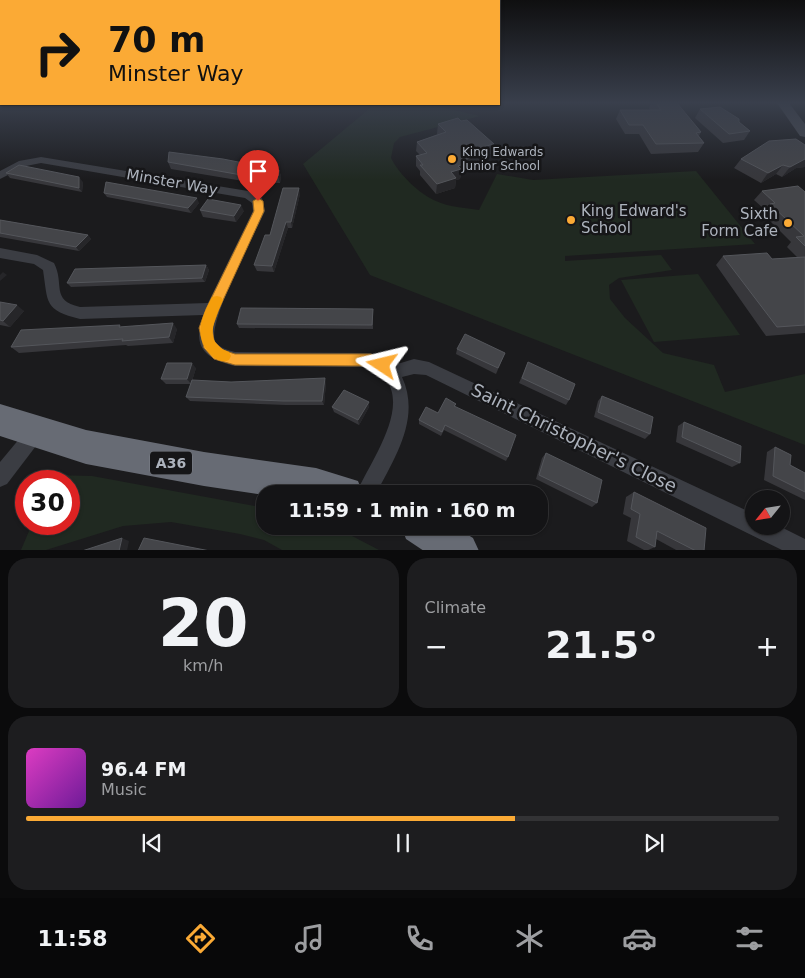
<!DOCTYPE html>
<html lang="en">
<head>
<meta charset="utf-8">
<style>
	body { margin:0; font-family:"DejaVu Sans",sans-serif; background:#1d1d1f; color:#f1f3f6; height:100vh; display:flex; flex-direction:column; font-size:19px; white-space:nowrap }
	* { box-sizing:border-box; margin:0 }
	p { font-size:16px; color:#9d9ea1 }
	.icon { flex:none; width:28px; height:28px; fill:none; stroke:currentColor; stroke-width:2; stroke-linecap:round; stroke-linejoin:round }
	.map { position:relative; height:550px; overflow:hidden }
	.panel { display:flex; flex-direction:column; gap:8px; padding:8px; background:#0b0b0c; flex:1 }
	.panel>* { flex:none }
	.hud { position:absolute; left:0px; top:0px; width:500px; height:105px; box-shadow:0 1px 4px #0004,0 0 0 1px #333335; background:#fbaa35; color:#111; overflow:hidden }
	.needle { width:32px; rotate:240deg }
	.buttons { position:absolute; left:745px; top:490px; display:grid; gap:10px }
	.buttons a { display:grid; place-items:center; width:45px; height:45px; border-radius:50%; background:#141416; box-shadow:0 1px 4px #0004,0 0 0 1px #333335; font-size:25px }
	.speed { position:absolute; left:15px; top:470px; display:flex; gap:10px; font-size:25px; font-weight:700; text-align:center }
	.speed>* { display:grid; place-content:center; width:65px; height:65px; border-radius:50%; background:#141416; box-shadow:0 1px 4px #0004,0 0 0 1px #333335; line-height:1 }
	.speed .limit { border:8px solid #d22; background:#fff; color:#111 }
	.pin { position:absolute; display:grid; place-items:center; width:42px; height:42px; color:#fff; margin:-51px -21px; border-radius:50% 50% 50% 0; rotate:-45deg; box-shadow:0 0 5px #0007 }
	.pin .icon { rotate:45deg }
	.me { position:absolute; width:55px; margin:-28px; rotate:280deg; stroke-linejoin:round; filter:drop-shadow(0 0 4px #0008) }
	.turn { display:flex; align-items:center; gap:18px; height:105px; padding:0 25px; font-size:22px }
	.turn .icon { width:65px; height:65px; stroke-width:2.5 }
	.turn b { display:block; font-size:35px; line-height:42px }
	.big { font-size:38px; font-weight:600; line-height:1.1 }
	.panel .widget { flex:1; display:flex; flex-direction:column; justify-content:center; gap:8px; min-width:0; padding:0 18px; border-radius:20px; background:#1d1d1f }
	.panel .dial { align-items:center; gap:0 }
	.dial b { font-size:65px; line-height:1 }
	.song { display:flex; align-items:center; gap:15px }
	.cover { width:60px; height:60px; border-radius:8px; background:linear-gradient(135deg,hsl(310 70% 55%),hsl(280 70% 35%)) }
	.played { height:5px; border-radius:2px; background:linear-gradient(90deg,#fbaa35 65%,#333335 65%) }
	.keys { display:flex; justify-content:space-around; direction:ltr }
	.heat { display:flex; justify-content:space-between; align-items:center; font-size:28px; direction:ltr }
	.panel .tiles { flex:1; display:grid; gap:8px; grid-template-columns:1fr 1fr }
	.widget:last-child { grid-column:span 2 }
	.trip { position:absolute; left:256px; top:485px; width:292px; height:50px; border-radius:20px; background:#141416; box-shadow:0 1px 4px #0004,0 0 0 1px #333335; font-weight:600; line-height:50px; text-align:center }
	.dock { display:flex; height:80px; justify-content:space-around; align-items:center; background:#080809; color:#9d9ea1 }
	.dock .icon { width:35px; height:35px }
	.dock .selected { color:#fbaa35 }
	.dock b { font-size:22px; color:#f1f3f6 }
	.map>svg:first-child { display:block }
	.green { fill:#202921 }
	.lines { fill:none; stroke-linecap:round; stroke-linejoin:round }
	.street { fill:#3b3d43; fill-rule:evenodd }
	.secondary { fill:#494c53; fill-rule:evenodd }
	.highway { fill:#676b74; fill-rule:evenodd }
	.wall { fill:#37373b }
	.shaded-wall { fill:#262629 }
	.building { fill:#444549; stroke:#54565b }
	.route { fill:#fbaa35; stroke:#a36e22 }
	.slow { fill:#f59e0b }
	.poi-dot { fill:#fbaa35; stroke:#161618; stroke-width:2 }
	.labels { text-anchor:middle; stroke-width:5; stroke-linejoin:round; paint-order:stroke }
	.far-poi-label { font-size:12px; fill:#adb3bd; stroke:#161618; text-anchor:start }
	.shield { fill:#161618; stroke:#80848c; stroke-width:1 }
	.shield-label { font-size:14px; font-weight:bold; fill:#adb3bd }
	.street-label { font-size:15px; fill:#adb3bd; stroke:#161618 }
	.poi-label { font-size:15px; fill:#adb3bd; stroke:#161618; text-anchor:start }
	.near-street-label { font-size:18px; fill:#adb3bd; stroke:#161618 }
</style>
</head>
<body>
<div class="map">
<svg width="805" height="551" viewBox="0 0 805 551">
	<rect width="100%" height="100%" fill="#1b1b1d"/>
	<!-- green -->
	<g class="green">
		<path d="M375 104H427L480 116 400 137 394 143 391 158C399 174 419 194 436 201 449 207 465 208 479 210L497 174 533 180 696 171 755 244 565 256V261L661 255 672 270 619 278 609 285 610 299 625 318 663 353 714 365 725 392 805 374V445L370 275 303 164Z"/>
		<path d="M698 274 740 335 654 342 621 280Z"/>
		<path d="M51 475 92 476 265 508V526H333L379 550H282L264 540 240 534 171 522 123 526 46 550H21L32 524H69V481H49Z"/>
	</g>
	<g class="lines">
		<!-- street -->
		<g class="street">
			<path d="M41 157 248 191 262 198 265 211C255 233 207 323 215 341 219 348 228 350 235 352L371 353 394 365 414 359 429 362 754 514V526H779L805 539V551H784L426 375 414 374 402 377C421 418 395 457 376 494H356C370 460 423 393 370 367L235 366C205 358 192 348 203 315L80 319C44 310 48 303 43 270L34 264 0 258V248L37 255 54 263C65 284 50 300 80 307L208 303 253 211 252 203 245 198 41 163 26 166 0 179V171L19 161Z"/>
			<path d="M36 423 42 426 45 432 42 438 7 484 0 487V462L30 426Z"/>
		</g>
		<!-- secondary -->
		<path class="secondary" d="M777 103H789L805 124V137L800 136Z"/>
		<!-- highway -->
		<g class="highway">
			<path d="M0 404 86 430 204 452 316 468 358 481 363 494 265 495 204 486 86 464 0 436Z"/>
			<path d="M401 526H454L473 538 479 551H424L406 539Z"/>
		</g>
	</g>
	<!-- wall -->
	<g class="wall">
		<path d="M651 103H677L701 132 699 136 704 143 698 152 651 154 639 134H625L616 119 620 110H650L649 108Z"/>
		<path d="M700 109 739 122 750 131 744 140 723 143 695 118Z"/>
		<path d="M438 124 492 153 481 157V161L472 163V167L466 169V172L461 174 460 179 456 180 455 188 436 194 420 175V171L416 166V156L420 155 416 151 417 142 438 134H437Z"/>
		<path d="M805 145V167L796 168 782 177 776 174 761 183 734 168 741 159Z"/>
		<path d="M168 162 279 170 281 176 280 183 249 182 171 169Z"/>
		<path d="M6 173 83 182 82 192 10 178Z"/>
		<path d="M762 191 805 192V333L766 336 716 265 723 256 772 259 797 257 787 247 791 242 762 213 765 210 754 200Z"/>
		<path d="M104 193 199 203 191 213 107 197Z"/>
		<path d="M300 194 292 228H288L274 272 257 271 254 265 270 235Z"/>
		<path d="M200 210 244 211 236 222 203 217Z"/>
		<path d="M0 220 88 235 91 239 79 251 0 237Z"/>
		<path d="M206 265 209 270 205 282 71 287 67 283Z"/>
		<path d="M0 302 24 311 10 327 0 325Z"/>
		<path d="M373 309V329L239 328 237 324Z"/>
		<path d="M121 327 177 329 173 343 128 346 126 345 19 353 11 347Z"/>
		<path d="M457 349 505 353 496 374 456 354Z"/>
		<path d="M528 362 569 400 566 405 519 383Z"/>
		<path d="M196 368 192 381 231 382 326 383 324 405H285L190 401 186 397 191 384H166L161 379Z"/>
		<path d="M602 396 650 434 645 439 594 417 598 401Z"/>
		<path d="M456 404 455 407 508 457 506 461 444 430 441 436 419 424V420L438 413Z"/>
		<path d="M332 407H369L359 425 334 412Z"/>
		<path d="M684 422 740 463 732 467 676 442 678 426Z"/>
		<path d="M775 447 790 465 805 473V500L764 480 767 452Z"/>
		<path d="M546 453 597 503 592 507 536 479 542 458Z"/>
		<path d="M634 492 704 551H678L656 539 655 547 646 551 627 541 631 518 623 514 626 497Z"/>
	</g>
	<!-- shaded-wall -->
	<g class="shaded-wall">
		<path d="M494 144 492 153 481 157V161L472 163V167L466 169V172L461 174 460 179 456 180 455 188 436 194 437 184 479 148Z"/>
		<path d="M804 159H805V167L796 168 782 177 790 167Z"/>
		<path d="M783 165 776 174 761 183 768 173Z"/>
		<path d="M279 170 281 176 280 183 278 176Z"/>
		<path d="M79 177 83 182 82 192 79 188Z"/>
		<path d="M299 188 300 194 292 228 291 222Z"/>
		<path d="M197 198 199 203 191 213 188 208Z"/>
		<path d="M241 205 244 211 236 222 234 216Z"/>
		<path d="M286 222 288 228 274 272 272 266Z"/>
		<path d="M88 235 91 239 79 251 76 247Z"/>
		<path d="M206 265 209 270 205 282 202 278Z"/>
		<path d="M3 272 7 275 0 281V275Z"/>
		<path d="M17 305 24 311 10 327 3 321Z"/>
		<path d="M173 323 177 329 173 343 169 337Z"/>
		<path d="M192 363 196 368 191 384 187 379Z"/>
		<path d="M325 378 326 383 324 405 322 401Z"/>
		<path d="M369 402V407L359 425 358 420Z"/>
		<path d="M122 538 129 541 127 551H119Z"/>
	</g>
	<!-- building -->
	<g class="building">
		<path d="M656 103H677L701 132 696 133 704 143 656 144 643 125H629L620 110H661Z"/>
		<path d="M720 107 739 119V122L750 131 729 134 700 109Z"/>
		<path d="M458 118 461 121 467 120 494 144 479 148 482 151 471 155 473 157 464 160 467 163 458 166 461 169 451 172 456 178 437 184 420 165H423L416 156 427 153 417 142 446 132 438 124Z"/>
		<path d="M796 139 805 145V159L790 167 783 165 768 173 741 159 769 141Z"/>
		<path d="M169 152 223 159 279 170 278 176H247L168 162Z"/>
		<path d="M19 165 79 177V188L6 173Z"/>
		<path d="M106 182 197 198 188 208 104 193Z"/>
		<path d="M798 186 805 192V246L796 237 804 236 770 204 775 203 762 191Z"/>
		<path d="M283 188H299L291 222H286L272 266 254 265 265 235H270Z"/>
		<path d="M208 199 241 205 234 216 200 210Z"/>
		<path d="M0 220 88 235 76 247 0 233Z"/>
		<path d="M767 253 772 259 805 257V325L777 327 723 256Z"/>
		<path d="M206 265 202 278 67 283 75 269Z"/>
		<path d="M0 302 17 305 3 321 0 320Z"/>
		<path d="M241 308 373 309 372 325 237 324Z"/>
		<path d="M173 323 169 337 122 341 123 339 11 347 21 330 120 325 119 327Z"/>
		<path d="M465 334 505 353 498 368 457 349Z"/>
		<path d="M528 362 575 384 569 400 522 378Z"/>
		<path d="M167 363H192L187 379H161Z"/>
		<path d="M325 378 322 401H283L186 397 192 380 231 382Z"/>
		<path d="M344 390 369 402 358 420 332 407Z"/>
		<path d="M602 396 653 417 650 434 598 412Z"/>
		<path d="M446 398 456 404 454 406 516 435 508 457 445 425 442 432 419 420 426 407 438 413Z"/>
		<path d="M684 422 741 446 740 463 682 437Z"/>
		<path d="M775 447 791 455 790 465 805 473V492L773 476Z"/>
		<path d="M546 453 602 480 597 503 539 475Z"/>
		<path d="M634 492 706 528 704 551H696L657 531 655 547 636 537 640 514 631 509Z"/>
		<path d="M122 538 119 551H82Z"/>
		<path d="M144 538 210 551H138Z"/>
	</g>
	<!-- sky -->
	<linearGradient id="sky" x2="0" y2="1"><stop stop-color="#0f0f10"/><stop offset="0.57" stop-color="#393f4c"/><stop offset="1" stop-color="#393f4c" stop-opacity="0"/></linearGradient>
	<rect width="805" height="180" fill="url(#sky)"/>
	<!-- route -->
	<path class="route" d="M258 198 263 201 264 211 219 309 212 328 214 341 223 350 235 354H371L387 361 389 365 387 369 382 371 370 366 235 365 214 359 204 348 199 328 206 309 254 211 253 201Z"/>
	<!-- slow -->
	<path class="slow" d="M217 296 221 297 223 300C215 320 202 342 229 352L231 356 229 360C223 363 216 360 211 355 193 336 201 318 212 297Z"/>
	<!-- markers -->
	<g class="poi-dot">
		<circle cx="452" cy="159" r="5"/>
		<circle cx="571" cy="220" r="5"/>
		<circle cx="788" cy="223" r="5"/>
	</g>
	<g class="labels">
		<!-- far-poi labels -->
		<g class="far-poi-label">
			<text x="462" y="156">King Edwards<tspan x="462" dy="14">Junior School</tspan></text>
		</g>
		<!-- shield labels -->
		<rect class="shield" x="150" y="451.5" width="42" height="23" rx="4"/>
		<g class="shield-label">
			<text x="171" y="468">A36</text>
		</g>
		<!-- street labels -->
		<g class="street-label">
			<text transform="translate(172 182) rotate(10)" y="5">Minster Way</text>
		</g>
		<!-- poi labels -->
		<g class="poi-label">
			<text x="581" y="216">King Edward's<tspan x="581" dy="17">School</tspan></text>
			<text x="778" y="219" text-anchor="end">Sixth<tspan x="778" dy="17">Form Cafe</tspan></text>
		</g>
		<!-- near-street labels -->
		<g class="near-street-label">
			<text transform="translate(574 438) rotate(26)" y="6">Saint Christopher's Close</text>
		</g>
	</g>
</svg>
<div class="buttons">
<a><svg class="needle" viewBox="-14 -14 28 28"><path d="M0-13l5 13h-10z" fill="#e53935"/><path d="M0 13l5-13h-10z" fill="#9d9ea1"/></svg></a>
</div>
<div class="speed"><div class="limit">30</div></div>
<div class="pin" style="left:258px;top:201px;background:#d93025"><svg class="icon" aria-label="arrive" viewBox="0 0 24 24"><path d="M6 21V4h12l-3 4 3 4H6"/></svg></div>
<svg class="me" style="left:382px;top:365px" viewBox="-20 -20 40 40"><path d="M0-17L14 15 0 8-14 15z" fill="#fbaa35" stroke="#fff" stroke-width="4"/></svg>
<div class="trip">11:59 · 1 min · 160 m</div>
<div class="hud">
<div class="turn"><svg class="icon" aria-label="right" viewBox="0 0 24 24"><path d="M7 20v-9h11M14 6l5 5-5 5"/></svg><div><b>70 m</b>Minster Way</div></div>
</div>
</div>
<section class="panel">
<div class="tiles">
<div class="widget dial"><b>20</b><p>km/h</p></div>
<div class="widget"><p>Climate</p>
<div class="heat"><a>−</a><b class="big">21.5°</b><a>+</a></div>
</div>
<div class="widget">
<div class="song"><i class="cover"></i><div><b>96.4 FM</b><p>Music</p></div></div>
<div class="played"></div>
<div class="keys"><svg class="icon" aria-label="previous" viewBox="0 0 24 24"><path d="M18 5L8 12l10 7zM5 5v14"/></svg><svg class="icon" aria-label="pause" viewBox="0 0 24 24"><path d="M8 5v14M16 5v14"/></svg><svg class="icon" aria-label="next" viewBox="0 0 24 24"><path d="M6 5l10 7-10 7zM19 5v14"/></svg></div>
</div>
</div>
</section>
<nav class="dock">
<b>11:58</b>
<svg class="icon selected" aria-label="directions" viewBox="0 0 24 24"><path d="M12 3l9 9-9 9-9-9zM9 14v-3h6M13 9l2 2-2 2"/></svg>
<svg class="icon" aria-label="music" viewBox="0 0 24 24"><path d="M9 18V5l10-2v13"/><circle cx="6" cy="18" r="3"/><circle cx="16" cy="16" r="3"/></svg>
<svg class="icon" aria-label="phone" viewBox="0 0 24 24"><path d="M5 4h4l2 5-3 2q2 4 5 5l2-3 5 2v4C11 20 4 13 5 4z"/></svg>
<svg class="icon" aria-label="climate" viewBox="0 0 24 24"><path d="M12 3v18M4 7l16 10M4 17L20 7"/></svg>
<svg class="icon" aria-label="car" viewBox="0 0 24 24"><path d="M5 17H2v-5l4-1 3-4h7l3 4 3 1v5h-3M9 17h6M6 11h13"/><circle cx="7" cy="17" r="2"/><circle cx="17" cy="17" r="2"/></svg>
<svg class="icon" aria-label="filters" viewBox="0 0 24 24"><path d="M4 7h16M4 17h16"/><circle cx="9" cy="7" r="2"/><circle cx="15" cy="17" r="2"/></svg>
</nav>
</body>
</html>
